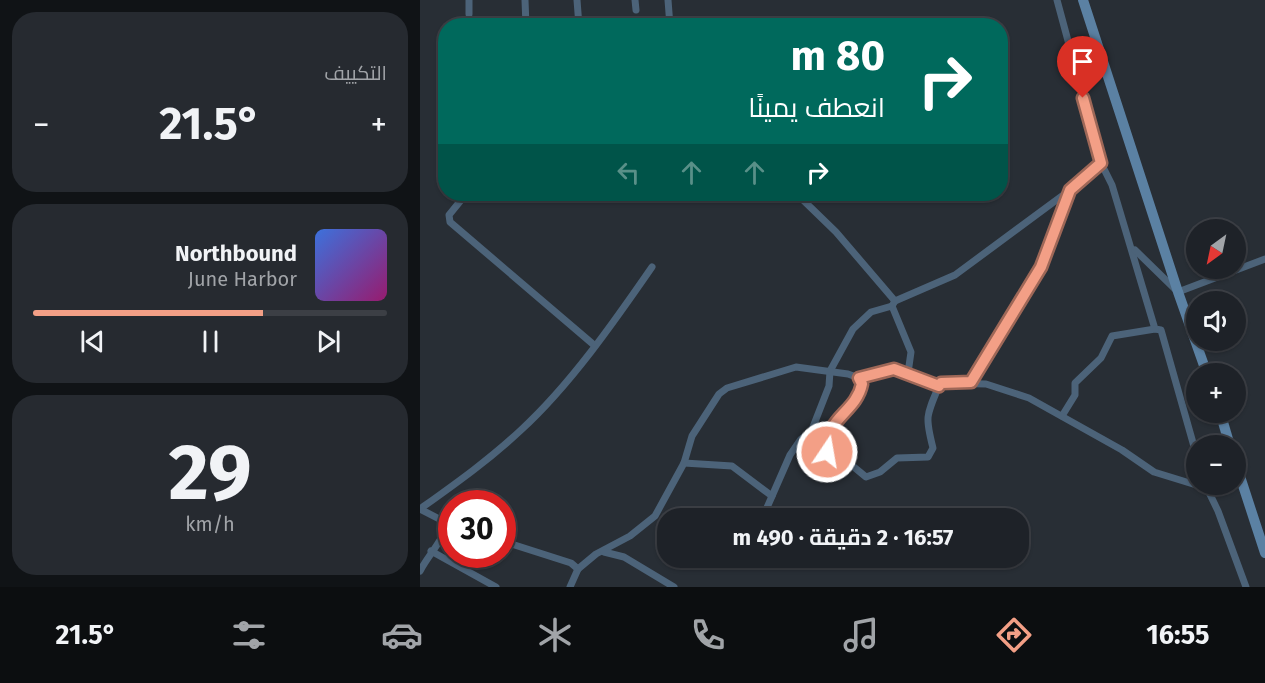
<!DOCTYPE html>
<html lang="ar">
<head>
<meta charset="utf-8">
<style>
	body { margin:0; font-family:"Fira Sans",Cairo,sans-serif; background:#262a30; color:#f1f3f6; direction:rtl; height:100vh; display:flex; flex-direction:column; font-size:22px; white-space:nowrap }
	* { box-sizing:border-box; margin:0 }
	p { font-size:20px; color:#a1a4a8 }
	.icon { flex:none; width:33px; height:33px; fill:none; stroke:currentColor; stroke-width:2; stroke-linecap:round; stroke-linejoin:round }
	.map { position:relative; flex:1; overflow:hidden; direction:ltr }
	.panel { display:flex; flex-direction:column; gap:12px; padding:12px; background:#101316; width:420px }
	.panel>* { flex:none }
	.hud { position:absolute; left:18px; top:18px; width:570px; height:183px; border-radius:24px; box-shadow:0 2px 4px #0004,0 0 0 2px #3c3f45; direction:rtl; background:#00695c; color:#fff; overflow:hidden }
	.needle { width:39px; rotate:213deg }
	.fabs { position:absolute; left:766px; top:219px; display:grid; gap:12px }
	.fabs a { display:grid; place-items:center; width:60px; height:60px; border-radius:50%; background:#1e2228; box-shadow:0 2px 4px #0004,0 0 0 2px #3c3f45; font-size:30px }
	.speed { position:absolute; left:18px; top:490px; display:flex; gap:12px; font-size:30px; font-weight:700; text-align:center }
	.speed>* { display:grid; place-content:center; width:78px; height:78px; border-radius:50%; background:#1e2228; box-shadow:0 2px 4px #0004,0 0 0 2px #3c3f45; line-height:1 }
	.speed .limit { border:9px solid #d22; background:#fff; color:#111 }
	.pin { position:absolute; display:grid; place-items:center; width:51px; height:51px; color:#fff; margin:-62px -26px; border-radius:50% 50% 50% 0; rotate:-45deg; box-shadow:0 0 6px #0007 }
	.pin .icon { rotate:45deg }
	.me { position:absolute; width:66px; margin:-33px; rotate:12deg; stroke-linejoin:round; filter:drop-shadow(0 0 4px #0008) }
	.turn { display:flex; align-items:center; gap:21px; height:126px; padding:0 24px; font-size:27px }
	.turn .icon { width:78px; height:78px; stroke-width:2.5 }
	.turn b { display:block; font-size:42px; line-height:51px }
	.lanes { display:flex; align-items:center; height:57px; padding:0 24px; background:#0003; justify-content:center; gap:30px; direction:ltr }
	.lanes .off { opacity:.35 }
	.big { font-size:45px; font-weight:700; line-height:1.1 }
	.panel .widget { flex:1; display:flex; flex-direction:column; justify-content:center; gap:9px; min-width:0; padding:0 21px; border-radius:24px; background:#262a30 }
	.panel .dial { align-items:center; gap:0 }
	.dial b { font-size:78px; line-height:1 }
	.song { display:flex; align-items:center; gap:18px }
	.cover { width:72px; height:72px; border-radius:9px; background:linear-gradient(135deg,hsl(220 70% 55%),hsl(320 70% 35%)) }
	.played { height:6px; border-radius:3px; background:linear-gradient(90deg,#f39f86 65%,#3c3f45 65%) }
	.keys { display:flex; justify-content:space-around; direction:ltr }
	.heat { display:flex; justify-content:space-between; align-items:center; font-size:33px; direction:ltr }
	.trip { position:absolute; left:237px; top:508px; width:372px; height:60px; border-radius:24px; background:#1e2228; box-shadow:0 2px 4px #0004,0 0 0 2px #3c3f45; font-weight:700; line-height:60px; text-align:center; direction:rtl }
	.tabs { display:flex; height:96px; justify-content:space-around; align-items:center; background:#0c0e10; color:#a1a4a8 }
	.tabs .icon { width:42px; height:42px }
	.tabs .selected { color:#f39f86 }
	.tabs b { font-size:27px; color:#f1f3f6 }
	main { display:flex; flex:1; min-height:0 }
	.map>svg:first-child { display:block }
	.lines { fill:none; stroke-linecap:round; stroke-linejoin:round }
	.street { stroke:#4c6379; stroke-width:7 }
	.secondary { stroke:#5b81a3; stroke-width:10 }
	.route-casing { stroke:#9e6757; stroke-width:15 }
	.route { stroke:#f39f86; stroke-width:10 }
</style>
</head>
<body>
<main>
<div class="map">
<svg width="845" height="587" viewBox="0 0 845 587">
	<rect width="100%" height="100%" fill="#282e35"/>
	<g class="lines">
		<!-- street -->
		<g class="street">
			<path d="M49 0V14"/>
			<path d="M105 0 106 26"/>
			<path d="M157 0 159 26"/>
			<path d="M215 0 216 10"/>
			<path d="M248 0 250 26"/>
			<path d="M637 0 681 163 692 185 735 329 741 330 777 457"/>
			<path d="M46 194 29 215 30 222 174 345"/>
			<path d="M383 194V200L416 232 475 301"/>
			<path d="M715 250 758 292 845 259"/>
			<path d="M472 306 491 352 488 373"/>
			<path d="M551 382 621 267 650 190"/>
			<path d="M642 416 655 395V383L681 358 692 336 735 329"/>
			<path d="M391 432 400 431 408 437 407 452 412 463H429L446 477 460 472 477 458 508 457 513 448C505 417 506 416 519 386"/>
			<path d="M408 437C414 416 438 406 442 384L439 378"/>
			<path d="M264 463 312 466 352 496"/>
			<path d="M785 484 798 511 826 587"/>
			<path d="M0 509C35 484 69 460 101 430 150 385 194 322 232 267"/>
			<path d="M0 509 27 523C23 541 9 554 0 571"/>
			<path d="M342 519 370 455 381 439 391 432 409 386 410 371 433 329 451 312 472 306 475 301 535 275 650 190 681 163"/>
			<path d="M82 541 151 563 158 569 176 554 210 536 235 516 264 463 272 436 299 394 307 388 376 367 428 374 439 378 474 369 519 386 521 383 566 384 609 398 702 450 734 472 786 488"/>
			<path d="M11 551 76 587"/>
			<path d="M184 552 204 557 254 587"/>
			<path d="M305 562 310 558"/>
			<path d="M150 587 158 569"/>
		</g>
		<!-- secondary -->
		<g class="secondary">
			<path d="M663 0 758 292 787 374"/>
			<path d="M800 412 810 446"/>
			<path d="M816 464 845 553"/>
		</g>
	</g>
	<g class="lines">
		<defs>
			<path id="route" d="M407 452C404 418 436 413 442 384L439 378 474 369 519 386 521 383 551 382 621 267 650 190 681 163 663 98"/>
		</defs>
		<!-- route casing -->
		<use href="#route" class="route-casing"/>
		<!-- route -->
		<use href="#route" class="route"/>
	</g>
</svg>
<div class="fabs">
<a><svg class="needle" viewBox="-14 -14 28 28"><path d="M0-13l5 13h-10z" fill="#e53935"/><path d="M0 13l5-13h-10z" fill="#a1a4a8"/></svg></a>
<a><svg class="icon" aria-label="sound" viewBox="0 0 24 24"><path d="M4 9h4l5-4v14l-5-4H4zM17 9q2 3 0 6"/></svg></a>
<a>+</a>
<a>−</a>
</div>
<div class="speed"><div class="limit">30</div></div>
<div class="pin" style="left:663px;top:98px;background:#d93025"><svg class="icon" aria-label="arrive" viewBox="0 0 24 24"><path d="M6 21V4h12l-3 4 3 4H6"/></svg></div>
<svg class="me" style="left:407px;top:452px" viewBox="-20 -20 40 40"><circle r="17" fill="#f39f86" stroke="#fff" stroke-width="3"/><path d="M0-11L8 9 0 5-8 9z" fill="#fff"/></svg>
<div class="trip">16:57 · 2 دقيقة · 490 m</div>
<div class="hud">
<div class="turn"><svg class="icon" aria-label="right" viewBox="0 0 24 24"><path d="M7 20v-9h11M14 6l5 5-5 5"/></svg><div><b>80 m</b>انعطف يمينًا</div></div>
<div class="lanes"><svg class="icon off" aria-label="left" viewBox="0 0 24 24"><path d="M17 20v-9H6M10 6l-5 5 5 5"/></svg><svg class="icon off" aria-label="ahead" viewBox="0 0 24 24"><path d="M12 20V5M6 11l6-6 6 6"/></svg><svg class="icon off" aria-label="ahead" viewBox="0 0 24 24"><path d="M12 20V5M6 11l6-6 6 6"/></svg><svg class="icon" aria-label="right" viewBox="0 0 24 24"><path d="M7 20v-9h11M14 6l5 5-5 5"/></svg></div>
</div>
</div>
<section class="panel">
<div class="widget"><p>التكييف</p>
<div class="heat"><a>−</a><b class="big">21.5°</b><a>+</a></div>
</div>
<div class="widget">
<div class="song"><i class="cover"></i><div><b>Northbound</b><p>June Harbor</p></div></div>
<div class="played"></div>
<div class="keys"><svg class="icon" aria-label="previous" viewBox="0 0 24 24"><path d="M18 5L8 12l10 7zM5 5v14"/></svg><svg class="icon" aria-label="pause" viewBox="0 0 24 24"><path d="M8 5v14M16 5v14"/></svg><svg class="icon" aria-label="next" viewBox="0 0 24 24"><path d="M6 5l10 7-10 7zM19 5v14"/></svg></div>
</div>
<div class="widget dial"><b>29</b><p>km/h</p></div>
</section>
</main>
<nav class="tabs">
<b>16:55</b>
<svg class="icon selected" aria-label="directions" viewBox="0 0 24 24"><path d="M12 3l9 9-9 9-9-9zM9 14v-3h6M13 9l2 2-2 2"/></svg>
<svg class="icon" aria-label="music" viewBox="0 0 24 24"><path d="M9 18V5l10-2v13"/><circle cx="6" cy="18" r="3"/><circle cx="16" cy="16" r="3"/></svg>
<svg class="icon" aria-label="phone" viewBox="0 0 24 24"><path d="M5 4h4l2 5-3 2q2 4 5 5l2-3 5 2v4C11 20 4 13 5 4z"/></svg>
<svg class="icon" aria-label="climate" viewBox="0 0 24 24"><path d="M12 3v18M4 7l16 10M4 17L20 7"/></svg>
<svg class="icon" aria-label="car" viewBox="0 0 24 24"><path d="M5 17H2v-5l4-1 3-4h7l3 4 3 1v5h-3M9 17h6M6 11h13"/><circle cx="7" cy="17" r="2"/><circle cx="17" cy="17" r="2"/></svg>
<svg class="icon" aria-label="filters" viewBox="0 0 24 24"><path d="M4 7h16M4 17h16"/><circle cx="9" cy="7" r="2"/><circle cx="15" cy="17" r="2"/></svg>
<b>21.5°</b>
</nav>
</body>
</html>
